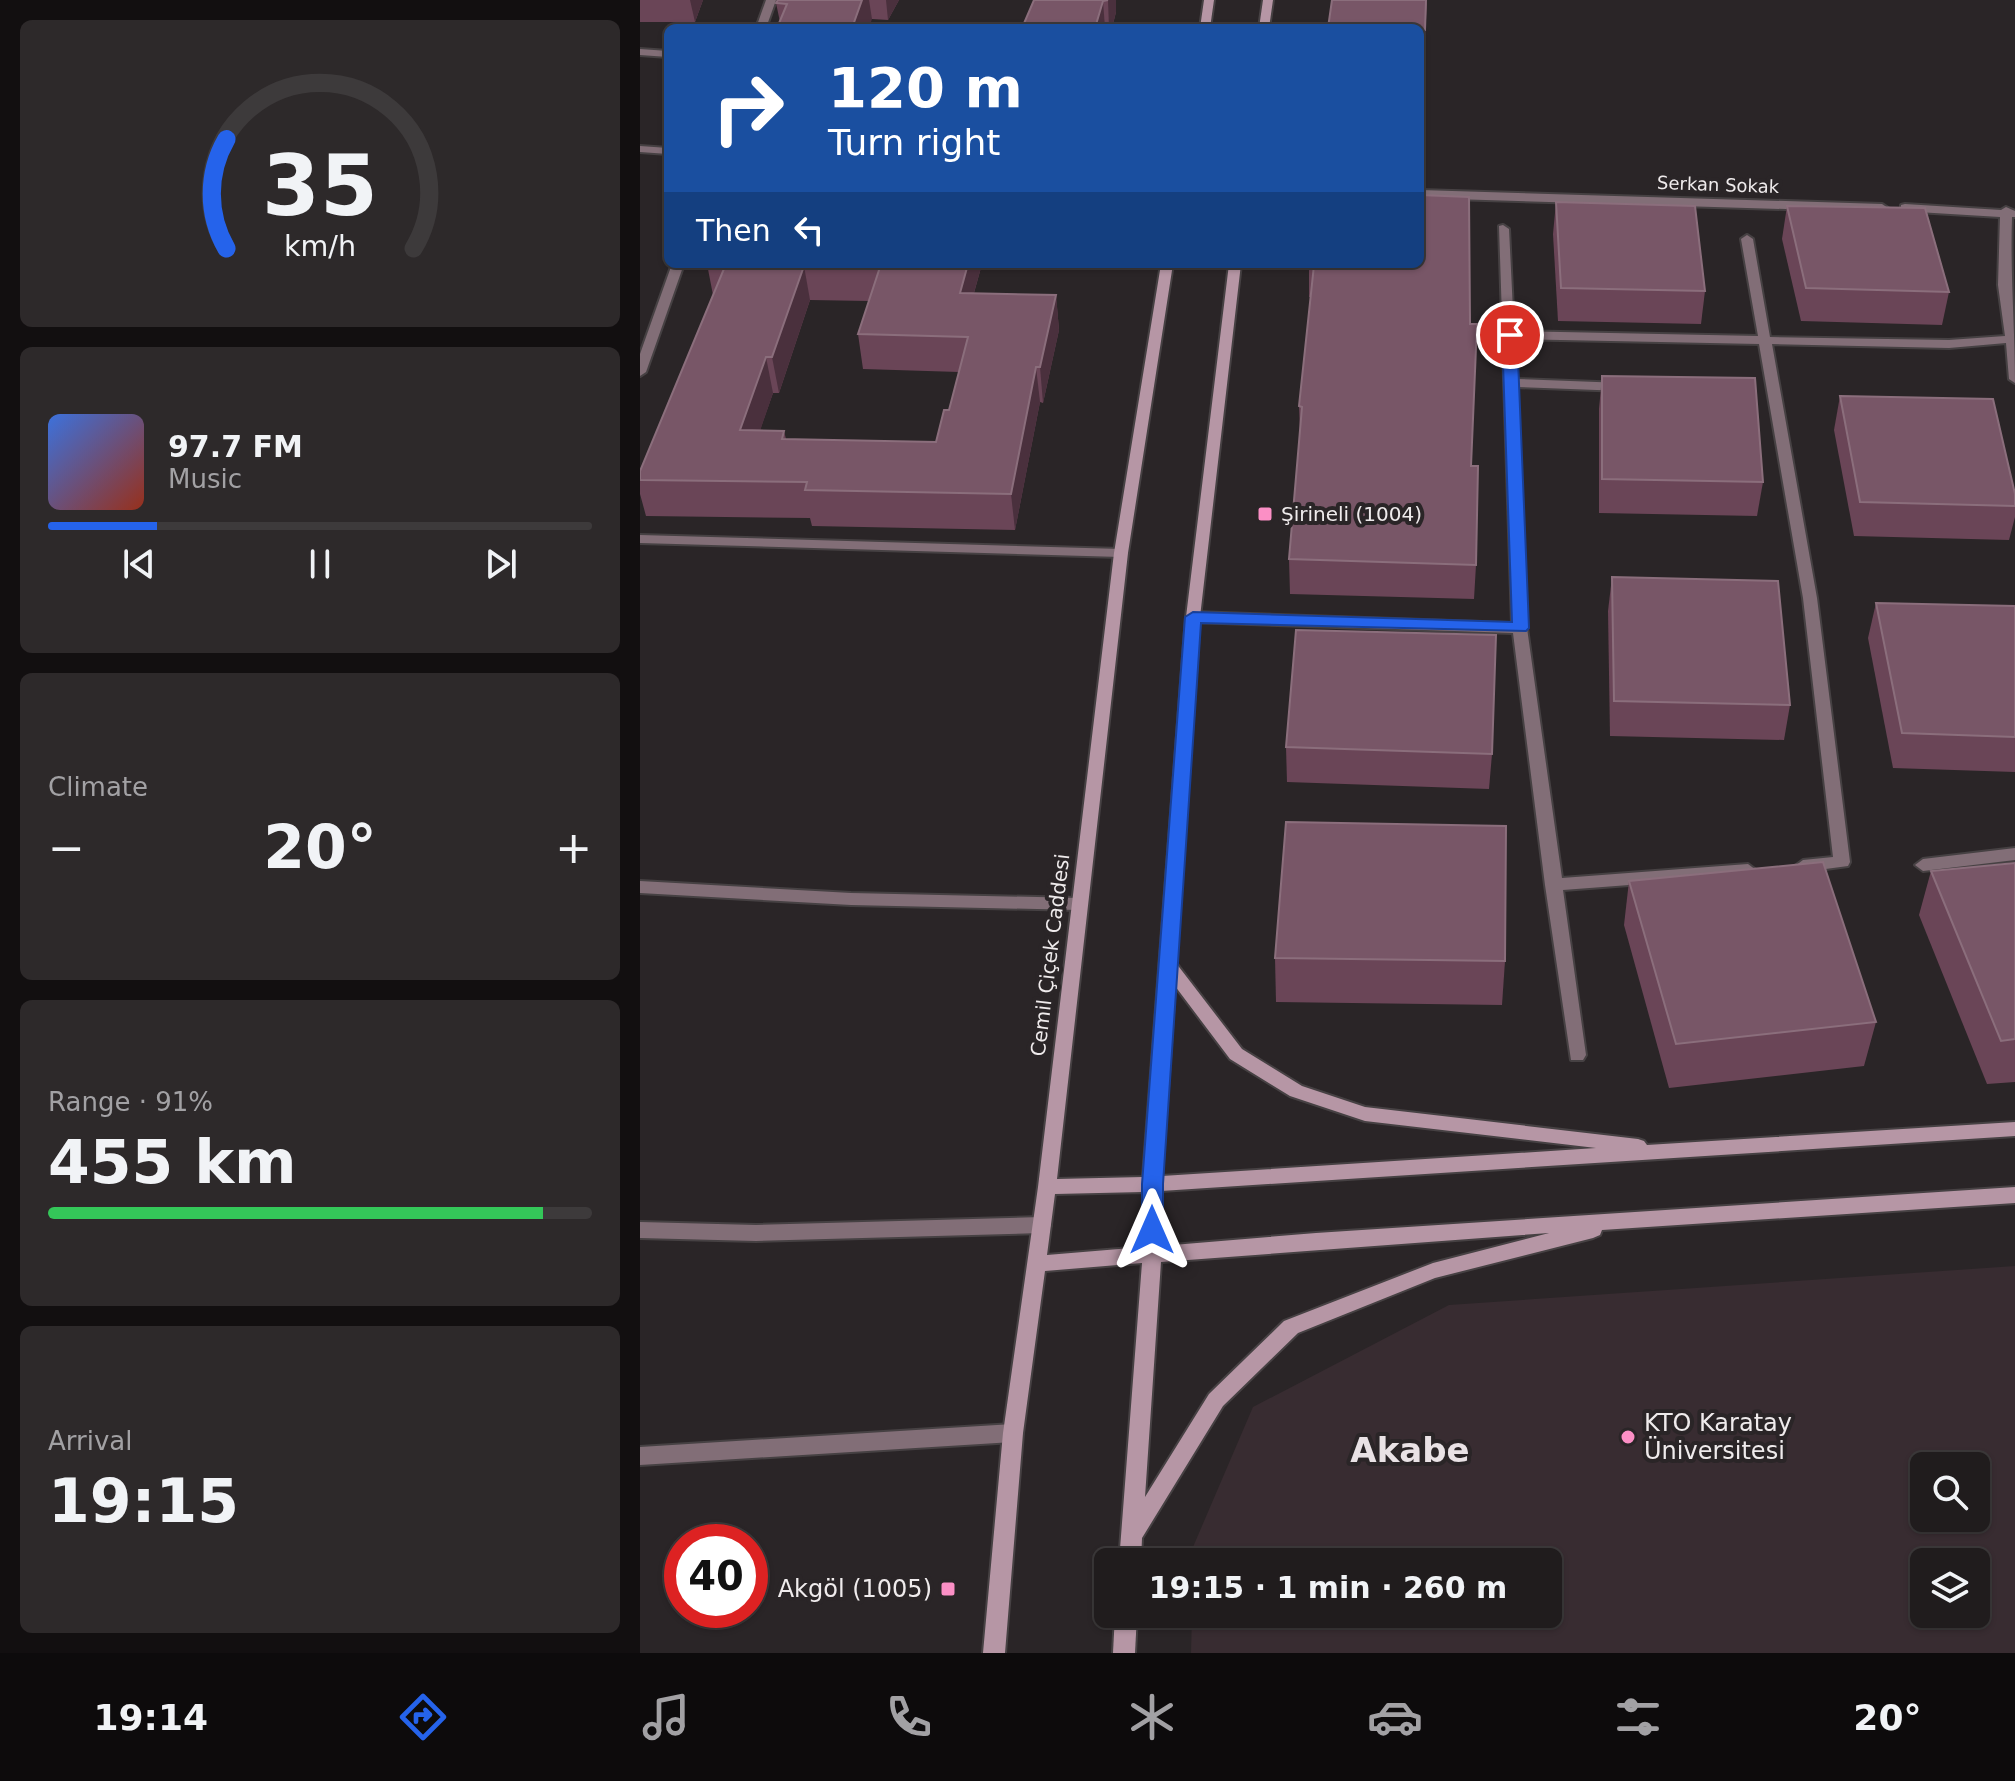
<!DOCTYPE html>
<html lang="en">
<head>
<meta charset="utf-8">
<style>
	body { margin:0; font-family:"DejaVu Sans",sans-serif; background:#2d292a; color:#f1f3f6; height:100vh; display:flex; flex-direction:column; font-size:30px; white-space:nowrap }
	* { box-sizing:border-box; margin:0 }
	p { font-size:26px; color:#a2a1a4 }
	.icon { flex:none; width:44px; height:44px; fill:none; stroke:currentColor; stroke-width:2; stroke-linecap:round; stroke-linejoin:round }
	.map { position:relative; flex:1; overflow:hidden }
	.drawer { display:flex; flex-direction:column; gap:20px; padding:20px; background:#120f10; width:640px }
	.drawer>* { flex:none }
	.guide { position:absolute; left:24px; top:24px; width:760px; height:244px; border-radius:12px; box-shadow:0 2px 6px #0004,0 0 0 2px #3d3a3b; background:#1a4fa0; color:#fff; overflow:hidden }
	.tools { position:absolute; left:1270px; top:1452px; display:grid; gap:16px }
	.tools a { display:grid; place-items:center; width:80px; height:80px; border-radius:12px; background:#201c1d; box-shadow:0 2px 6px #0004,0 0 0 2px #3d3a3b; font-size:40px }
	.speed { position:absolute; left:24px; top:1524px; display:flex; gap:16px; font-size:40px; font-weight:700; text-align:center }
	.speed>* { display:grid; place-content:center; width:104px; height:104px; border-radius:50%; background:#201c1d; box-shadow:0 2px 6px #0004,0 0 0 2px #3d3a3b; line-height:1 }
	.speed .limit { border:12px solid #d22; background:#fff; color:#111 }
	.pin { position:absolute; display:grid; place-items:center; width:68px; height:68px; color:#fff; margin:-34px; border:4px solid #fff; border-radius:50%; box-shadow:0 2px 8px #0007 }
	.me { position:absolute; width:88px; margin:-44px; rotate:0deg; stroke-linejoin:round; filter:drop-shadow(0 0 6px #0008) }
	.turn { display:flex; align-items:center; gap:28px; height:168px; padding:0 32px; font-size:36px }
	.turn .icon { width:104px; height:104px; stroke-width:2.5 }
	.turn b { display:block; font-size:56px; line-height:68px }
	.then { display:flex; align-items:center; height:76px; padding:0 32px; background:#0003; gap:16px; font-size:30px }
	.big { font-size:60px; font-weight:600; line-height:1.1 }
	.drawer .widget { flex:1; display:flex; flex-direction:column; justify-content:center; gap:12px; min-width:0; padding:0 28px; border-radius:12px; background:#2d292a }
	.drawer .dial { align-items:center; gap:0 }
	.dial svg { height:208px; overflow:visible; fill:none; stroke:#3d3a3b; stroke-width:7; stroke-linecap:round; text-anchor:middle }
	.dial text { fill:#f1f3f6; stroke:none }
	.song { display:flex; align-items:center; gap:24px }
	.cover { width:96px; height:96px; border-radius:12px; background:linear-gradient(135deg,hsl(220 70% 55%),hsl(10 70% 35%)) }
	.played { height:8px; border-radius:4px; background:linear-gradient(90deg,#2563eb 20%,#3d3a3b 20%) }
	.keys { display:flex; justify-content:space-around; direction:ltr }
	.heat { display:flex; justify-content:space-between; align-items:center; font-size:44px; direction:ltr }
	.charge { height:12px; border-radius:6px; background:linear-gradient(90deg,#34c759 91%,#3d3a3b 0) }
	.trip { position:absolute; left:454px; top:1548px; width:468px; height:80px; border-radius:12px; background:#201c1d; box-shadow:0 2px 6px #0004,0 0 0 2px #3d3a3b; font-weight:600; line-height:80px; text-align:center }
	.tab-bar { display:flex; height:128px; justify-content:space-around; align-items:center; background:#0d0b0c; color:#a2a1a4 }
	.tab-bar .icon { width:56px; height:56px }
	.tab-bar .selected { color:#2563eb }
	.tab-bar b { font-size:36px; color:#f1f3f6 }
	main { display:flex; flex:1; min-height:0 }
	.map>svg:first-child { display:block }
	.built { fill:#382c31; fill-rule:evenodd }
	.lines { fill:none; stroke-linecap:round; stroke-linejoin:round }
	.lane-casing { stroke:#464143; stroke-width:4 }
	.street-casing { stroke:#464143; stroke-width:4 }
	.secondary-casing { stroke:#464143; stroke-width:4 }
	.lane { fill:#826e77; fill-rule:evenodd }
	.street { fill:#826e77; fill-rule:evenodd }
	.secondary { fill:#b696a5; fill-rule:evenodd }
	.wall { fill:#6a4557; fill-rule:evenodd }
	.shaded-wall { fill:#4a303d }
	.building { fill:#785667; stroke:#8b6e7c; stroke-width:2; fill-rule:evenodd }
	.route { fill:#2563eb; stroke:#184099; stroke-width:2 }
	.poi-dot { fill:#fb8fc5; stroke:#2a2527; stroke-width:3 }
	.labels { text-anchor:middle; stroke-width:8; stroke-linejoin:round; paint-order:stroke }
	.far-street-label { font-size:18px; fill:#efebec; stroke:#2a2527 }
	.poi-label { font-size:20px; fill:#efebec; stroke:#2a2527; text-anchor:start }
	.street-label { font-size:20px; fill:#efebec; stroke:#2a2527 }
	.near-poi-label { font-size:24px; fill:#efebec; stroke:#2a2527; text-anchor:start }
	.near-district-label { font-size:34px; font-weight:bold; fill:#e9e2e5; stroke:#2a2527 }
</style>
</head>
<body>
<main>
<section class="drawer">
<div class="widget dial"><svg viewBox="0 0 100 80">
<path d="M14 69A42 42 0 1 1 86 69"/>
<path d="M14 69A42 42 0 0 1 14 27" stroke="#2563eb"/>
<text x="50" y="56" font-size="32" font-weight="700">35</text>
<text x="50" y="72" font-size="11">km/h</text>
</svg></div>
<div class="widget">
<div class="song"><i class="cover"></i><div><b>97.7 FM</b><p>Music</p></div></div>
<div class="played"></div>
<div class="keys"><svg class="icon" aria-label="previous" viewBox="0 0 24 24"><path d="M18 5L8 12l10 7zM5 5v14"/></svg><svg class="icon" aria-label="pause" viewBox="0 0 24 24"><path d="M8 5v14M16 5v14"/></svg><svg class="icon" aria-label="next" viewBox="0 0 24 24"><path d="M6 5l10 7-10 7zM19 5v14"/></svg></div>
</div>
<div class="widget"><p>Climate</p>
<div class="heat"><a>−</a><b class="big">20°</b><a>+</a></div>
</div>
<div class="widget"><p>Range · 91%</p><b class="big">455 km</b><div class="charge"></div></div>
<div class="widget"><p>Arrival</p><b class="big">19:15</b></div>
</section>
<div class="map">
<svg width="1375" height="1653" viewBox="0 0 1375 1653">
	<rect width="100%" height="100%" fill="#2a2527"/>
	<!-- built -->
	<path class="built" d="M1375 1266V1653H551L552 1614H908V1562H553V1547L613 1407 809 1305ZM1284 1466H1336V1518H1284ZM1284 1562H1336V1614H1284Z"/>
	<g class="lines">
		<defs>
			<path id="lane" d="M0 49 28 51V57L0 55Z"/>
			<g id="street">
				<path d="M126 0H136L126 28H116Z"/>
				<path d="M0 146 28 148V154L0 152Z"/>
				<path d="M780 190 1242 204 1248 208 1242 212 780 198Z"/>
				<path d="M1265 204 1361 210 1366 207 1375 211V217H1372C1370 273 1375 327 1375 383L1369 379 1366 343 1309 348 1132 344 1177 598 1210 862 1208 866 1163 872 1155 866 1163 860 1193 857 1163 598 1119 344 874 339 876 379 983 383 990 387 983 391 876 387 887 628 922 878 1108 864 1116 870 1108 876 923 890 946 1055 943 1060H931L905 885 873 633 553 622 546 617 553 612 872 623 859 226 863 225 869 229 874 331 1118 336 1101 239 1107 235 1113 239 1130 337 1309 340 1365 336 1358 285 1360 217 1261 211V205Z"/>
				<path d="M32 264H44L6 372 0 376V354Z"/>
				<path d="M0 535 481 549 488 553 481 557 0 543Z"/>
				<path d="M1375 848V860L1283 871 1275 865 1283 859Z"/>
				<path d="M0 881 211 893 440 898 446 900 448 904 446 908 440 910 211 905 0 893Z"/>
				<path d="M402 1217 409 1220 411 1225 409 1230 402 1233 116 1241 0 1238V1222L116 1225Z"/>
				<path d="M373 1424 380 1427 383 1433 380 1439 373 1442 0 1465V1447Z"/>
			</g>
			<g id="secondary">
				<path d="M564 0H574L570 28H560Z"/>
				<path d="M623 0H633L629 28H619Z"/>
				<path d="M521 264H533L488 553 417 1179 503 1177 546 617 589 264H601L560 617 536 963 602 1049 662 1086 725 1107 998 1139 1004 1141 1007 1145 1375 1122V1136L521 1191V1246L676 1233 1375 1187V1203L962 1230 960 1235 953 1238 795 1278 658 1333 583 1406 502 1538 501 1562H479L502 1263 405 1271 383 1433 365 1653H343L363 1433 398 1187 474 553ZM535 986 590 1059 650 1096 725 1121 956 1148 522 1176ZM503 1192V1247L407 1255 415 1194ZM909 1233 793 1263 644 1321 569 1394 505 1497 521 1262Z"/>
				<path d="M475 1614H497L495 1653H473Z"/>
			</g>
		</defs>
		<!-- lane casing -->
		<use href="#lane" class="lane-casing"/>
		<!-- street casing -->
		<use href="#street" class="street-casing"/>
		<!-- secondary casing -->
		<use href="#secondary" class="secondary-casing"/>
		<!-- lane -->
		<use href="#lane" class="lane"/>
		<!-- street -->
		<use href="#street" class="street"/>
		<!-- secondary -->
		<use href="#secondary" class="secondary"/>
	</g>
	<!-- wall -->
	<g class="wall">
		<path d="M0 0H63L55 22H0Z"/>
		<path d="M138 0H259L248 20 232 19 140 22 136 3Z"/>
		<path d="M394 0H476V12L472 28H382Z"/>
		<path d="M787 0 784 60 780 61V28Z"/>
		<path d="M916 202 1065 291 1061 324 918 321 913 234Z"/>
		<path d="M1147 206 1309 292 1302 325 1161 321 1142 239Z"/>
		<path d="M67 264H342L334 293 416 295 419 330 403 403 400 402 375 530 172 526 170 518 6 516 0 494V471L73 295ZM170 300 229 301 218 334 223 369 319 372 309 410 296 442 146 439 144 431 120 430 133 393H139Z"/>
		<path d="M669 264H780L831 466 836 565 834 599 650 594 649 559 660 433 659 406 671 297H669Z"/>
		<path d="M962 376 1123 482 1117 516 959 513V409Z"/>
		<path d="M1200 396 1375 494V517L1369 540 1214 536 1194 430Z"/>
		<path d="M972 577 1150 705 1144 740 970 736 968 611Z"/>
		<path d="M1236 603 1375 606V772L1253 768 1228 638Z"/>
		<path d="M646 747 852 754 849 789 647 782Z"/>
		<path d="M1375 863V1082L1347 1084 1279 915 1291 871Z"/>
		<path d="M989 881 1236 1022 1224 1066 1029 1088 984 925Z"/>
		<path d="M635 958 865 961 862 1005 636 1002Z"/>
	</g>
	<!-- shaded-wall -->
	<g class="shaded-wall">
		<path d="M50 0H63L55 22Z"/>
		<path d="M222 0H229L232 19 229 28H212Z"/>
		<path d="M246 0H259L248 20Z"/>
		<path d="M468 0H476V12L472 28H469Z"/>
		<path d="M463 1 465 28H455Z"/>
		<path d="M328 264H342L324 328 320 293Z"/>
		<path d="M164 266 170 300 139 393 132 357Z"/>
		<path d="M416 295 419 330 403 403 400 367Z"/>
		<path d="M126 357 133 393 108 466 100 430Z"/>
		<path d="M396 367 400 402 375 530 371 494Z"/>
	</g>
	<!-- building -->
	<g class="building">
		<path d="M138 0H222L212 28H137L147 4 136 3Z"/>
		<path d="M394 0H468L463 1 455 28H382Z"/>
		<path d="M692 0H786L785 30H780V28H688Z"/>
		<path d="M780 195 829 197 830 324H837L831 466H838L836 565 649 559 662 407 659 406 674 265 669 264H780Z"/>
		<path d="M916 202 1055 206 1065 291 921 288Z"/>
		<path d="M1147 206 1285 208 1309 292 1166 288Z"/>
		<path d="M70 264H328L320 293 416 295 400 367H396L371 494 165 490 167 482 0 480V471L86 264ZM164 266 240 267 218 334 328 337 309 410H304L296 442 142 439 144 431 100 430 126 357H132Z"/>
		<path d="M962 376 1115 378 1123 482 962 479Z"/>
		<path d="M1200 396 1353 399 1375 494V506L1220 502Z"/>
		<path d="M972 577 1138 581 1150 705 974 701Z"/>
		<path d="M1236 603 1375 606V737L1262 733Z"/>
		<path d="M656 630 856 635 852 754 646 747Z"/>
		<path d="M646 822 866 826 865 961 635 958Z"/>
		<path d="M1183 862 1236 1022 1036 1044 989 881Z"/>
		<path d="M1375 863V1039L1361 1041 1291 871Z"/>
	</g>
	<!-- route -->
	<path class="route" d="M870 331 877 335 889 628 886 631 561 623 523 1184V1230L520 1236 512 1239 505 1236 502 1230V1184L545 617 553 612 872 622 862 335Z"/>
	<!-- markers -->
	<g class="poi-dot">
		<rect x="617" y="506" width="16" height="16" rx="4"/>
		<circle cx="988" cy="1437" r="8"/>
		<rect x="300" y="1581" width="16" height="16" rx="4"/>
	</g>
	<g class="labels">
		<!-- far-street labels -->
		<g class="far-street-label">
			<text transform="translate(1078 185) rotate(2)" y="6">Serkan Sokak</text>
		</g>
		<!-- poi labels -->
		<g class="poi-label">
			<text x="641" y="521">Şirineli (1004)</text>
		</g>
		<!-- street labels -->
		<g class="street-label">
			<text transform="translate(410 955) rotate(-83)" y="7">Cemil Çiçek Caddesi</text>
		</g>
		<!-- near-poi labels -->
		<g class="near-poi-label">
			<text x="1004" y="1431">KTO Karatay<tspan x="1004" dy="28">Üniversitesi</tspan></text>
			<text x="292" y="1597" text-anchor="end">Akgöl (1005)</text>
		</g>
		<!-- near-district labels -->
		<g class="near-district-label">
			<text x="770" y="1462">Akabe</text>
		</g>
	</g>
</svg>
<div class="tools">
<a><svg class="icon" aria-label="search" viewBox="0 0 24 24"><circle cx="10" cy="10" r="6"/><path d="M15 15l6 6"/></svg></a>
<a><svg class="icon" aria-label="layers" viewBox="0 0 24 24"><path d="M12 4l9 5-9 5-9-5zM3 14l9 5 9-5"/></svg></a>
</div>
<div class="speed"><div class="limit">40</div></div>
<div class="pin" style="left:870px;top:335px;background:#d93025"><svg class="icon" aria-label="arrive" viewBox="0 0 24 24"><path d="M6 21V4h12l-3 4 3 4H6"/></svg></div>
<svg class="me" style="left:512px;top:1230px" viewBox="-20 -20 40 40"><path d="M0-17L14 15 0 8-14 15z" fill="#2563eb" stroke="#fff" stroke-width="4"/></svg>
<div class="trip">19:15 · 1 min · 260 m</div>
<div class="guide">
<div class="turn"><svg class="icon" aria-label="right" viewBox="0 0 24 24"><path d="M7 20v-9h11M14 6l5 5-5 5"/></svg><div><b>120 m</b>Turn right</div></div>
<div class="then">Then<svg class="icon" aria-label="left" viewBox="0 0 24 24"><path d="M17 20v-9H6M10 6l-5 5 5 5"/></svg></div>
</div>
</div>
</main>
<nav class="tab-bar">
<b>19:14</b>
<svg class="icon selected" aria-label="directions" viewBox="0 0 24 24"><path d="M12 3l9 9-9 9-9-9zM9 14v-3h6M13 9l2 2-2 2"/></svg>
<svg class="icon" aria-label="music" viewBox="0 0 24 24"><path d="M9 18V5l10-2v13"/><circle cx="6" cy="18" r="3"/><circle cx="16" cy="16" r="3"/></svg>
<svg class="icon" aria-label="phone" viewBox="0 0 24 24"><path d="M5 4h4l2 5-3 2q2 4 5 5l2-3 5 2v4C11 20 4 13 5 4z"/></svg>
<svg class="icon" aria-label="climate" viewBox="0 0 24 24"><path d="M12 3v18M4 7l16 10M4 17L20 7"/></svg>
<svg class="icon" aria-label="car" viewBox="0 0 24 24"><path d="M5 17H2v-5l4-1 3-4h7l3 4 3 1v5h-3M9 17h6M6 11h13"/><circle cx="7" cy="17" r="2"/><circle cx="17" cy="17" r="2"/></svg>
<svg class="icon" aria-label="filters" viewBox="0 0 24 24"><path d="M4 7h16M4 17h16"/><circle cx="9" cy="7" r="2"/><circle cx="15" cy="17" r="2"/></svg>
<b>20°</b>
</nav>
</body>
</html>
